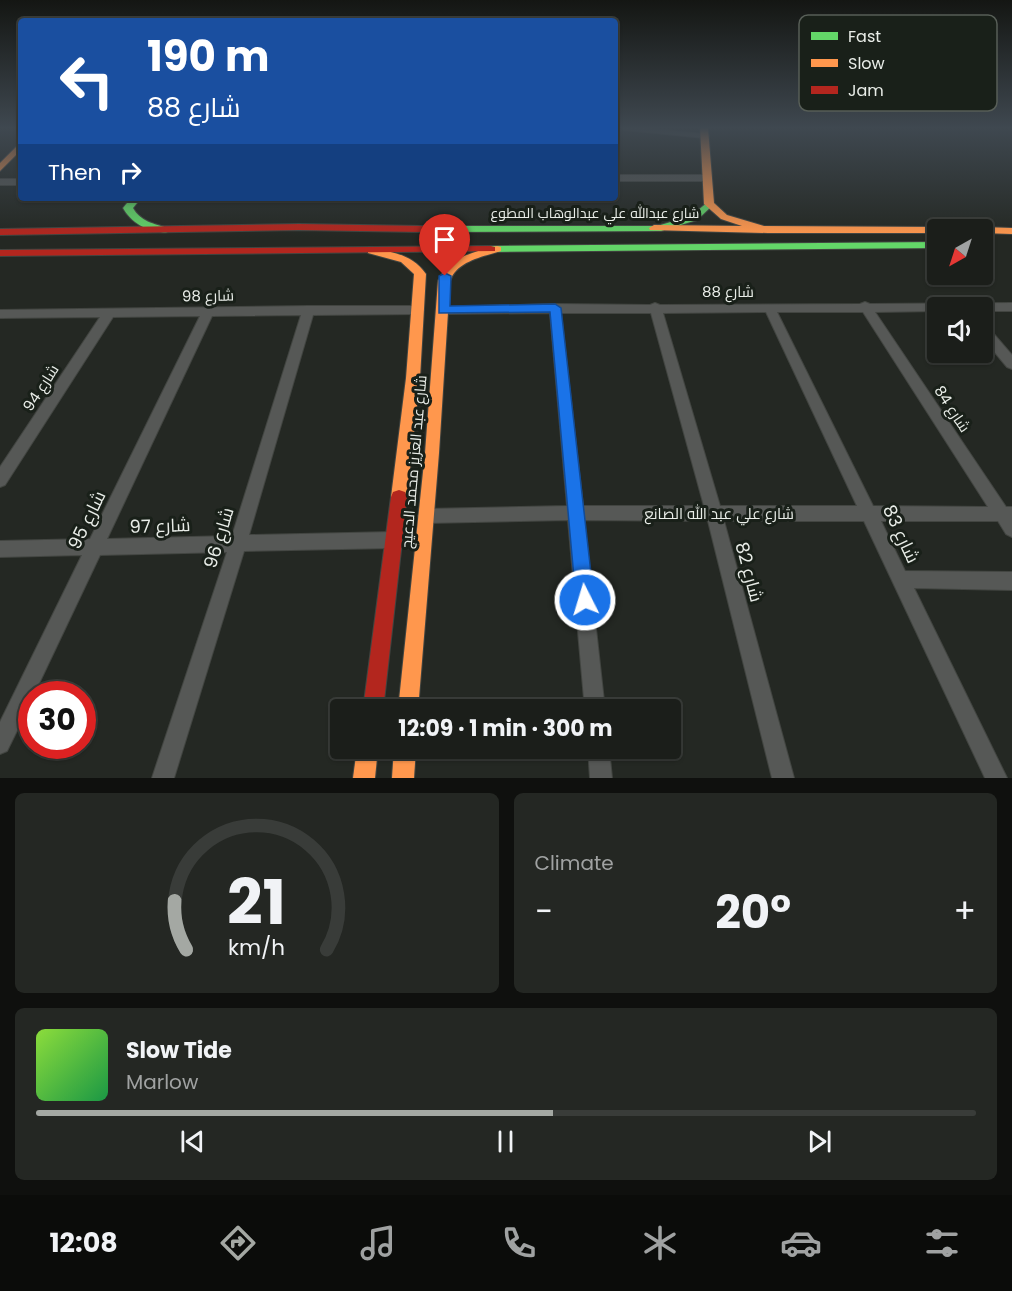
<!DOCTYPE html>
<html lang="en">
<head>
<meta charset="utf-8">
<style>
	body { margin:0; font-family:Poppins,Cairo,sans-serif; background:#242723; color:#f1f3f6; height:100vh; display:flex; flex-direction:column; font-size:22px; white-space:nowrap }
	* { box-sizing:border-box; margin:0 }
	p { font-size:20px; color:#a0a2a2 }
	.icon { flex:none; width:33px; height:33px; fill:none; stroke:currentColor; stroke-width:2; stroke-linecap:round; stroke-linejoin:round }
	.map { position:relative; height:778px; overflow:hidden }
	.details { display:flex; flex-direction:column; gap:15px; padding:15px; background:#0f100e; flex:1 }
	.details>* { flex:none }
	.guide { position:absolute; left:18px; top:18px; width:600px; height:183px; border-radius:6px; box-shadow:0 2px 4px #0004,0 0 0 2px #393c39; background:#1a4fa0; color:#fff; overflow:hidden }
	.needle { width:39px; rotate:219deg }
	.controls { position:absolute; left:927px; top:219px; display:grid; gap:12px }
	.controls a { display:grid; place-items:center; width:66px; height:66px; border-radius:6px; background:#1b1e1a; box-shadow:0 2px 4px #0004,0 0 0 2px #393c39; font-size:30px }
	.speed { position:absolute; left:18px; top:681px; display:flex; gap:12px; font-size:30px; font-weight:700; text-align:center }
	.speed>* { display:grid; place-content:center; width:78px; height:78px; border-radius:50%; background:#1b1e1a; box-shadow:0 2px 4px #0004,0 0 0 2px #393c39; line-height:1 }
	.speed .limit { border:9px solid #d22; background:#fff; color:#111 }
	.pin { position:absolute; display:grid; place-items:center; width:51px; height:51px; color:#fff; margin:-62px -26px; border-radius:50% 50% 50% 0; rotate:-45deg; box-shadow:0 0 6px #0007 }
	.pin .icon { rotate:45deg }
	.me { position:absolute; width:66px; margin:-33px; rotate:355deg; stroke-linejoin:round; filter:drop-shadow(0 0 4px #0008) }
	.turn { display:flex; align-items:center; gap:21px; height:126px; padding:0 30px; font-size:27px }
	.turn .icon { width:78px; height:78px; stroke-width:2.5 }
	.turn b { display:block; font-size:42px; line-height:51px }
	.then { display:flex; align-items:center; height:57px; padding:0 30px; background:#0003; gap:12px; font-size:22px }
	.big { font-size:45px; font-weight:700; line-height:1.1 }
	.details .tile { flex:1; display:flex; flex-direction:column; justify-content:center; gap:9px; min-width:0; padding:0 21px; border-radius:9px; background:#242723 }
	.details .dial { align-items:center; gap:0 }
	.dial svg { height:156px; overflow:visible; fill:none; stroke:#393c39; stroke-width:7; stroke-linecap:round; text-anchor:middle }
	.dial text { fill:#f1f3f6; stroke:none }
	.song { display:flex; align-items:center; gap:18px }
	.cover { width:72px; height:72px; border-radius:9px; background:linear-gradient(135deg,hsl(90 70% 55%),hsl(140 70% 35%)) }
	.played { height:6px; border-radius:3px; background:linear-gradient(90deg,#a4a8a3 55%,#393c39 55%) }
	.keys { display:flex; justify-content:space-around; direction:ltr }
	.heat { display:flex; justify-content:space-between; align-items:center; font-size:33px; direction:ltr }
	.details .tiles { flex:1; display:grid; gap:15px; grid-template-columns:1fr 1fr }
	.tile:last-child { grid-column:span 2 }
	.trip { position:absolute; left:330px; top:699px; width:351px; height:60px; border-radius:6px; background:#1b1e1a; box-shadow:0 2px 4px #0004,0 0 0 2px #393c39; font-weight:700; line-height:60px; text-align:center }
	.tab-bar { display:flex; height:96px; justify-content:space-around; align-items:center; background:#0b0c0a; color:#a0a2a2 }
	.tab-bar .icon { width:42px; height:42px }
	.tab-bar .on { color:#a4a8a3 }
	.tab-bar b { font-size:27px; color:#f1f3f6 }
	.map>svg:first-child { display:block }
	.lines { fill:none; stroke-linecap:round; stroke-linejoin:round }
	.street-casing { stroke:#424541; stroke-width:2 }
	.fast-casing { stroke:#424541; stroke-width:2 }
	.slow-casing { stroke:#424541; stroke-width:2 }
	.jam-casing { stroke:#424541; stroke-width:2 }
	.street { fill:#565856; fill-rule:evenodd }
	.fast { fill:#63d668; fill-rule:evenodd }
	.slow { fill:#ff974d; fill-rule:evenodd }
	.jam { fill:#b3261e; fill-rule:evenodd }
	.route { fill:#1a73e8; stroke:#114b97; stroke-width:1.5 }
	.labels { text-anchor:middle; stroke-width:6; stroke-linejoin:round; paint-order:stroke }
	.far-street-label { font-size:14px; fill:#e9ede8; stroke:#192019 }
	.street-label { font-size:15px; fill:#e9ede8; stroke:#192019 }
	.near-street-label { font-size:18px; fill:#e9ede8; stroke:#192019 }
	.key { fill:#192019; stroke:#575e57; stroke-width:1.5 }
	.key-label { font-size:16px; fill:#e9ede8 }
</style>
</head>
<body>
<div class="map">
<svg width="1012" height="778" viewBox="0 0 1012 778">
	<rect width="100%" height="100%" fill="#242823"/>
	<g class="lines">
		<defs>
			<g id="street">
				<path d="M621 128H645L705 134 709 136 705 138 625 130Z"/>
				<path d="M615 175H705L710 178 705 181H615Z"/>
				<rect x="0" y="179" width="21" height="6"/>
				<path d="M865 302 870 304 1012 303V311H982V308H938V311L875 312 1006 507H1012V537L1006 534 998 521H881L905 571 1012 572V590L914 588 1007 778H985L864 521H724L794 778H772L708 521 584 520 605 710H585L568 520 426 523 420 521 418 516 420 511 426 509 567 506 550 313 443 314 439 313 437 310 439 307 555 304 650 305 655 303 660 305 860 304ZM766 312 857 506H720L663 313ZM777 312H863L988 507 873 506ZM561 313H651L704 506H583Z"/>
				<path d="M309 306H418L424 310 418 314 313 315 249 535 393 532 399 535 401 540 399 545 393 548 244 551 174 778H152L227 552 100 555 34 694H32V700L7 751 0 754V722L82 555 0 557V541L90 539 200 316 113 317 5 485 0 487V467L100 317 0 318V310ZM301 315 232 536 107 539 212 316Z"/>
				<path d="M982 324 986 325 1012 355V369L1007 367 982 337Z"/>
				<path d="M588 748H609L612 778H590Z"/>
			</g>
			<g id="fast">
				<path d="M131 198H141L133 208C140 221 154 224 168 228V232C150 234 131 223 123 208Z"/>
				<path d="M709 201 714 204 697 220 661 231 423 232 418 229 423 226H657L691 216Z"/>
				<path d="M938 242V248L491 252 486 249 491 246Z"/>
			</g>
			<g id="slow">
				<path d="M700 128H708L714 203 727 215 764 226 938 227 943 230H938V233H768L650 230 649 228 654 225 742 226 721 219 704 204Z"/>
				<path d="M21 142V150L0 171V163Z"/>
				<path d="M982 227 1012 228V234L982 233V230H977Z"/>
				<path d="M497 246 501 247V251C482 257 457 261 450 281L439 453 418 710H398L425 453 438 281C448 257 474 252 497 246Z"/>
				<path d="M372 248C394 253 412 254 426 274L420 378 407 497 405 502 399 504 393 502 391 497 406 378 414 274 401 262 368 253V249Z"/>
				<path d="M357 748H378L375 778H353Z"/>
				<path d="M394 748H416L414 778H392Z"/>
			</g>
			<g id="jam">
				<path d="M299 224 423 226 428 229 423 232 299 230 0 235V229Z"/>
				<path d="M491 246 495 247V251L0 256V250Z"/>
				<path d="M399 490 405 492 407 497 383 710H363L391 497 393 492Z"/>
			</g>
		</defs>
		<!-- street casing -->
		<use href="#street" class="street-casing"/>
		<!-- fast casing -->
		<use href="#fast" class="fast-casing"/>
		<!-- slow casing -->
		<use href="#slow" class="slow-casing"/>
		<!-- jam casing -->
		<use href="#jam" class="jam-casing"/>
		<!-- street -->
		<use href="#street" class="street"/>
		<!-- fast -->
		<use href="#fast" class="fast"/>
		<!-- slow -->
		<use href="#slow" class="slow"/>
		<!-- jam -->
		<use href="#jam" class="jam"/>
	</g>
	<!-- sky -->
	<linearGradient id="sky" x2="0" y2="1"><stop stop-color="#141613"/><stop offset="0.54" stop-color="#3f4850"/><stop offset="1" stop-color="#3f4850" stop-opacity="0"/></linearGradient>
	<rect width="1012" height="237" fill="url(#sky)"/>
	<!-- route -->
	<path class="route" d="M445 273 451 276 450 306 555 304 561 308 594 600 591 607 585 609 578 607 576 600 550 312 439 313V276Z"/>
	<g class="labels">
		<!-- far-street labels -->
		<g class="far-street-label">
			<text x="595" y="218">شارع عبدالله علي عبدالوهاب المطوع</text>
		</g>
		<!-- street labels -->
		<g class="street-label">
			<text x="728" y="297">شارع 88</text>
			<text transform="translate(208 296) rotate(-1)" y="5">شارع 98</text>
			<text transform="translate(41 388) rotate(-57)" y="5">شارع 94</text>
			<text transform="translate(952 409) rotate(57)" y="5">شارع 84</text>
			<text transform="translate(414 462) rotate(-85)" y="5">شارع عبد العزيز محمد الدعيج</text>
			<text x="719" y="519">شارع علي عبد الله الصانع</text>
		</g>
		<!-- near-street labels -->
		<g class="near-street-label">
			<text transform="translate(87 520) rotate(-64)" y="6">شارع 95</text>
			<text transform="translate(160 526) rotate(-2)" y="6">شارع 97</text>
			<text transform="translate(901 534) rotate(65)" y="6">شارع 83</text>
			<text transform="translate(219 538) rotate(-73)" y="6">شارع 96</text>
			<text transform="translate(749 572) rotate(75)" y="6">شارع 82</text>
		</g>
	</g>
	<!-- legend -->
	<rect x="799" y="15" width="198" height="96" rx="9" class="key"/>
	<rect x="811" y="32" width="27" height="8" fill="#63d668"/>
	<rect x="811" y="59" width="27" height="8" fill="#ff974d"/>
	<rect x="811" y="86" width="27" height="8" fill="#b3261e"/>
	<g class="key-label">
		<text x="848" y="42">Fast</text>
		<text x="848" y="69">Slow</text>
		<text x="848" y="96">Jam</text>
	</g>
</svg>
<div class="controls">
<a><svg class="needle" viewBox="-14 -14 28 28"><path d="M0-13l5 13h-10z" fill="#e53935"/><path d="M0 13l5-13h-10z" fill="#a0a2a2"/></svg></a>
<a><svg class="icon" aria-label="sound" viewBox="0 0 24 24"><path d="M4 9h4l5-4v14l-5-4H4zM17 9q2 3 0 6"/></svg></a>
</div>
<div class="speed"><div class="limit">30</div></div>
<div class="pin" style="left:445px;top:276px;background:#d93025"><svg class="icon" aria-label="arrive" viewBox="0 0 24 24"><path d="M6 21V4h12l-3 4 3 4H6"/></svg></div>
<svg class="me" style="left:585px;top:600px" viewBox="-20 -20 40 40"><circle r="17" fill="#1a73e8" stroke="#fff" stroke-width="3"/><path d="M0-11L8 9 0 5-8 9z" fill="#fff"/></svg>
<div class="trip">12:09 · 1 min · 300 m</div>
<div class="guide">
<div class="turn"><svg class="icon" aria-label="left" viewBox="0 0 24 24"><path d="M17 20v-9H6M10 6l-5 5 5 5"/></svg><div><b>190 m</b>شارع 88</div></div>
<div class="then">Then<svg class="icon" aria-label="right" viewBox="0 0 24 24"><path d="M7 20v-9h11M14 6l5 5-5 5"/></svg></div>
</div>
</div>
<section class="details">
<div class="tiles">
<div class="tile dial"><svg viewBox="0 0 100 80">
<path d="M14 69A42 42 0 1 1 86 69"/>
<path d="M14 69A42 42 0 0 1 8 44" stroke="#a4a8a3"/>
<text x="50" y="56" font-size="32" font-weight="700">21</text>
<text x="50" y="72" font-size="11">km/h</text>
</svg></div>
<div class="tile"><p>Climate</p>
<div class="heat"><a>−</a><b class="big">20°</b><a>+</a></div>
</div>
<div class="tile">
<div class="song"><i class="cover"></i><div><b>Slow Tide</b><p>Marlow</p></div></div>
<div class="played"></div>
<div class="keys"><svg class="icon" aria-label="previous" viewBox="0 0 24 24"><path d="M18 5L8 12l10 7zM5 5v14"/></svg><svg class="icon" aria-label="pause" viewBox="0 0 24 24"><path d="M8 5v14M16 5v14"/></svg><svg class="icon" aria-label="next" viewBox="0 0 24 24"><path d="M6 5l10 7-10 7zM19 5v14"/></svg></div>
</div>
</div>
</section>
<nav class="tab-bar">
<b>12:08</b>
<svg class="icon on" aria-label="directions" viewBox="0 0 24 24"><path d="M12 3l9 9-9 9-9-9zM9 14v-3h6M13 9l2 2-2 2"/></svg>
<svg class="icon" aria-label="music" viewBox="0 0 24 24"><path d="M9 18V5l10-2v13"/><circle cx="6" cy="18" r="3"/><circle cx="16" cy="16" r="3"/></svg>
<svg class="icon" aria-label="phone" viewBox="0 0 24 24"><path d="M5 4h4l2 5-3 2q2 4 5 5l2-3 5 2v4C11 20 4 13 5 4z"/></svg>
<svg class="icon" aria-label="climate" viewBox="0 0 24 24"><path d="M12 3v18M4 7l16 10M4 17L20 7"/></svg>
<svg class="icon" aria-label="car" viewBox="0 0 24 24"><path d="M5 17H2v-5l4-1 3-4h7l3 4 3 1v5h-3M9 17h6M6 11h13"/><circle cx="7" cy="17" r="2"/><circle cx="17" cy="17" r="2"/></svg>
<svg class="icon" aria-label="filters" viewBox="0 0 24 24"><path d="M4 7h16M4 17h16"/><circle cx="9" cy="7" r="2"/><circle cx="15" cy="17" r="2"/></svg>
</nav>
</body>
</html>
